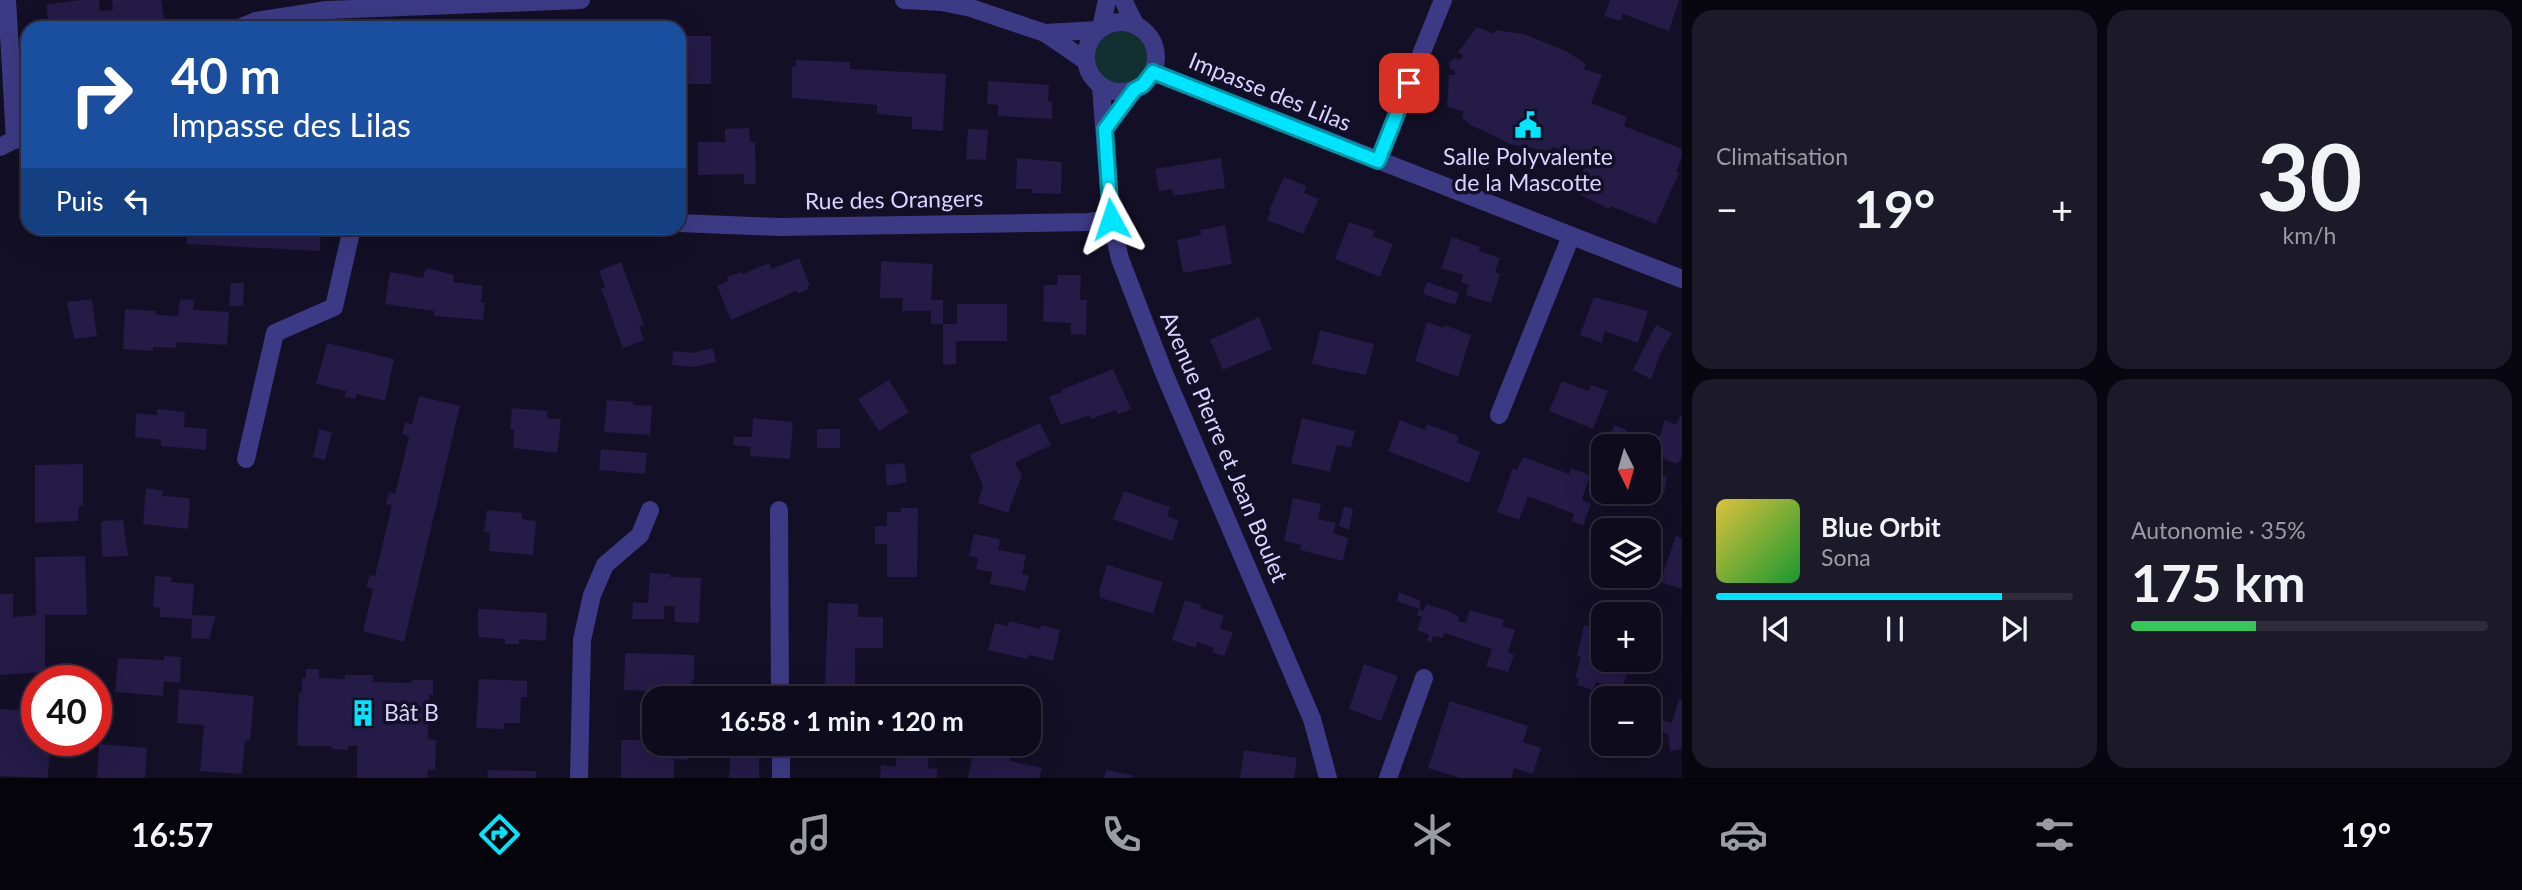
<!DOCTYPE html>
<html lang="fr">
<head>
<meta charset="utf-8">
<style>
	body { margin:0; font-family:Lato,sans-serif; background:#1c1929; color:#f1f3f6; height:100vh; display:flex; flex-direction:column; font-size:26px; white-space:nowrap }
	* { box-sizing:border-box; margin:0 }
	p { font-size:23px; color:#9b9ba3 }
	.icon { flex:none; width:38px; height:38px; fill:none; stroke:currentColor; stroke-width:2; stroke-linecap:round; stroke-linejoin:round }
	.map { position:relative; flex:1; overflow:hidden }
	.panel { display:flex; flex-direction:column; gap:10px; padding:10px; background:#08060f; width:840px }
	.panel>* { flex:none }
	.guide { position:absolute; left:21px; top:21px; width:665px; height:214px; border-radius:21px; box-shadow:0 7px 28px #0002,0 0 0 2px #2e2b3b; background:#1a4fa0; color:#fff; overflow:hidden }
	.needle { width:46px; rotate:175deg }
	.tools { position:absolute; left:1591px; top:434px; display:grid; gap:14px }
	.tools a { display:grid; place-items:center; width:70px; height:70px; border-radius:14px; background:#0e0b1c; box-shadow:0 7px 28px #0002,0 0 0 2px #2e2b3b; font-size:35px }
	.speed { position:absolute; left:21px; top:665px; display:flex; gap:14px; font-size:35px; font-weight:700; text-align:center }
	.speed>* { display:grid; place-content:center; width:91px; height:91px; border-radius:50%; background:#0e0b1c; box-shadow:0 7px 28px #0002,0 0 0 2px #2e2b3b; line-height:1 }
	.speed .limit { border:10px solid #d22; background:#fff; color:#111 }
	.pin { position:absolute; display:grid; place-items:center; width:60px; height:60px; color:#fff; margin:-30px; border-radius:14px; box-shadow:0 4px 10px #0006 }
	.me { position:absolute; width:77px; margin:-38px; rotate:355deg; stroke-linejoin:round; filter:drop-shadow(0 0 5px #0008) }
	.turn { display:flex; align-items:center; gap:24px; height:147px; padding:0 35px; font-size:32px }
	.turn .icon { width:91px; height:91px; stroke-width:2.5 }
	.turn b { display:block; font-size:49px; line-height:60px }
	.then { display:flex; align-items:center; height:66px; padding:0 35px; background:#0003; gap:14px; font-size:26px }
	.big { font-size:52px; font-weight:700; line-height:1.1 }
	.panel .tile { flex:1; display:flex; flex-direction:column; justify-content:center; gap:10px; min-width:0; padding:0 24px; border-radius:21px; background:#1c1929 }
	.panel .dial { align-items:center; gap:0 }
	.dial b { font-size:91px; line-height:1 }
	.song { display:flex; align-items:center; gap:21px }
	.cover { width:84px; height:84px; border-radius:10px; background:linear-gradient(135deg,hsl(50 70% 55%),hsl(130 70% 35%)) }
	.played { height:7px; border-radius:4px; background:linear-gradient(90deg,#00e5ff 80%,#2e2b3b 80%) }
	.keys { display:flex; justify-content:space-around; direction:ltr }
	.heat { display:flex; justify-content:space-between; align-items:center; font-size:38px; direction:ltr }
	.charge { height:10px; border-radius:5px; background:linear-gradient(90deg,#34c759 35%,#2e2b3b 0) }
	.panel .tiles { flex:1; display:grid; gap:10px; grid-template-columns:repeat(2,1fr) }
	.trip { position:absolute; left:642px; top:686px; width:399px; height:70px; border-radius:21px; background:#0e0b1c; box-shadow:0 7px 28px #0002,0 0 0 2px #2e2b3b; font-weight:700; line-height:70px; text-align:center }
	.dock { display:flex; height:112px; justify-content:space-around; align-items:center; background:#06040b; color:#9b9ba3 }
	.dock .icon { width:49px; height:49px }
	.dock .active { color:#00e5ff }
	.dock b { font-size:32px; color:#f1f3f6 }
	main { display:flex; flex:1; min-height:0 }
	.map>svg:first-child { display:block }
	.green { fill:#12302f }
	.building { fill:#241b47 }
	.lines { fill:none; stroke-linecap:round; stroke-linejoin:round }
	.minor { stroke:#3d3a85; stroke-width:18 }
	.tertiary { stroke:#3d3a85; stroke-width:18 }
	.route-casing { stroke:#0095a6; stroke-width:18 }
	.route { stroke:#00e5ff; stroke-width:12 }
	.labels { text-anchor:middle; stroke-width:7; stroke-linejoin:round; paint-order:stroke }
	.street-label { font-size:23px; fill:#d9d4ff; stroke:#130f26 }
	.poi-label { font-size:23px; fill:#d9d4ff; stroke:#130f26 }
</style>
</head>
<body>
<main>
<div class="map">
<svg width="1682" height="778" viewBox="0 0 1682 778">
	<rect width="100%" height="100%" fill="#130f26"/>
	<!-- green -->
	<circle class="green" cx="1121" cy="57" r="35"/>
	<!-- building -->
	<g class="building">
		<path d="M79 0H99L100 11 113 10 112 0H161L165 23 149 25 146 28H49L46 5Z"/>
		<path d="M1610 0H1679L1669 31 1623 14 1620 21 1604 16Z"/>
		<path d="M1477 27 1494 34 1496 30 1524 34 1566 51 1586 64 1584 69 1602 75 1591 103 1627 117 1624 126 1682 149V157L1676 172 1679 173 1656 224 1610 206 1609 209 1575 192 1587 161 1553 147 1551 152 1510 144 1471 125 1462 118 1464 112 1447 106 1449 75H1455V71L1450 69 1449 62 1455 58 1460 60 1463 55 1458 52Z"/>
		<path d="M680 36H711V84H679Z"/>
		<path d="M796 60 850 62V69L946 74 943 131 912 129V117L877 114V105L792 98V66H796Z"/>
		<path d="M988 81 1049 85 1048 101 1052 102V119L998 116V105L987 104Z"/>
		<path d="M749 128 750 142H755L756 184H744V174L698 175V142H725V129Z"/>
		<path d="M968 129 988 130 986 160 966 159Z"/>
		<path d="M1017 158 1062 162 1061 194 1032 193V189H1016Z"/>
		<path d="M1221 158 1225 188 1173 196 1172 189 1159 191 1155 169Z"/>
		<path d="M1284 177 1306 186 1304 193 1319 199 1303 234 1267 220 1271 211 1269 210Z"/>
		<path d="M1349 222 1375 231 1372 236 1393 244 1380 277 1335 259Z"/>
		<path d="M1225 225 1232 264 1183 273 1177 240 1201 235 1200 230Z"/>
		<path d="M114 228H321L320 251 187 244V235L114 230Z"/>
		<path d="M1452 237 1480 247 1479 251 1500 258 1495 272 1500 274 1491 303 1466 295 1469 285 1461 282 1463 275 1441 268Z"/>
		<path d="M799 258 810 285 807 286 809 289 798 294 796 291 731 320 717 286 728 281 727 277 741 272 743 274 769 263 772 269Z"/>
		<path d="M881 261 933 264 931 300H943V324H931V311H902L903 298H880Z"/>
		<path d="M621 262 644 325 639 326 644 340 623 348 601 288 605 287 599 271Z"/>
		<path d="M426 268 454 275 453 282 483 286 481 302 485 303 483 320 434 316V311L385 304 390 272 423 278Z"/>
		<path d="M1058 275H1081L1080 300H1087L1086 335 1071 334V323L1043 322 1044 285H1058Z"/>
		<path d="M1427 282 1459 293 1455 305 1423 294Z"/>
		<path d="M231 283H244L243 306H229Z"/>
		<path d="M1594 297 1648 311 1638 343 1605 331 1602 343 1580 335Z"/>
		<path d="M92 299 97 336 74 339 67 302Z"/>
		<path d="M180 299 194 300 193 310 229 312 227 345 176 342V348L153 347V351L123 349 125 309 156 311V315L178 316Z"/>
		<path d="M957 304H1007V341H956V364L943 365V324H957Z"/>
		<path d="M1259 317 1272 349 1223 370 1210 340Z"/>
		<path d="M1427 322 1444 328 1445 325 1471 335 1458 377 1415 361Z"/>
		<path d="M1656 325 1672 333 1660 354 1651 379 1633 370Z"/>
		<path d="M1320 330 1374 344 1366 375 1312 364Z"/>
		<path d="M327 343 394 359 385 401 357 394 355 399 344 397 346 391 316 384Z"/>
		<path d="M713 348 716 362 692 367 672 365 673 351 692 353Z"/>
		<path d="M1113 369 1131 409 1118 414 1116 410 1091 419 1090 415 1061 425 1049 397 1062 392 1061 390Z"/>
		<path d="M889 380 909 412 879 431 858 399Z"/>
		<path d="M1562 381 1589 391 1591 385 1608 391 1593 429 1549 411Z"/>
		<path d="M419 396 460 406 404 642 363 631 373 589 366 587 370 575 375 576 392 505 386 504 389 492 395 494 409 437 402 434 405 422 412 424Z"/>
		<path d="M607 400 633 402V405L652 406 650 435 604 432Z"/>
		<path d="M512 408 547 411V418L561 419 557 453 513 448 514 430 510 429Z"/>
		<path d="M157 409 185 412 184 427 207 429 206 450 161 446V440L135 437 136 413 157 415Z"/>
		<path d="M1680 416H1682V457L1677 464 1653 455 1665 420 1676 425Z"/>
		<path d="M753 418 793 422 790 459 750 456 751 447 733 445 734 437H752Z"/>
		<path d="M1302 418 1355 431 1351 448 1337 445 1330 472 1291 463Z"/>
		<path d="M1400 420 1425 430 1427 424 1459 436 1457 442 1480 452 1469 483 1388 451Z"/>
		<path d="M1040 423 1051 445 1015 463 1022 475 1008 513 978 503 983 486 970 455Z"/>
		<path d="M1614 425 1627 430 1622 446H1606Z"/>
		<path d="M319 429 332 432 325 460 313 457Z"/>
		<rect x="817" y="429" width="23" height="19"/>
		<path d="M601 449 647 453 645 474 599 470Z"/>
		<path d="M1523 457 1569 474 1571 468 1590 475 1582 500 1591 504 1583 526 1572 521 1574 514 1528 496 1519 520 1497 512 1513 468 1517 470Z"/>
		<path d="M904 463 907 482 887 486 885 465Z"/>
		<path d="M83 464V506H79L78 521 35 523V465Z"/>
		<path d="M1648 471 1667 476 1664 494 1648 490Z"/>
		<path d="M146 488 163 491 162 496 190 498 188 529 143 524Z"/>
		<path d="M1124 491 1170 507 1167 516 1179 521 1172 541 1113 519Z"/>
		<path d="M1293 498 1321 504 1318 519 1336 523 1333 533 1348 538 1343 561 1300 550 1301 545 1284 541Z"/>
		<path d="M1344 506 1353 509 1349 530 1339 526Z"/>
		<path d="M901 508H918L917 577H887V544H875V526H887V512H901Z"/>
		<path d="M487 510 522 513V519L536 521 533 555 489 551 490 533 484 532Z"/>
		<path d="M123 520 128 556 102 557 101 521Z"/>
		<path d="M974 534 1000 539 998 550 1026 555 1022 574 1029 576 1025 591 990 584 992 572 976 569 978 558 969 556Z"/>
		<path d="M1676 536 1682 538V589L1660 582Z"/>
		<path d="M85 556 87 615H45V672L0 675V594H13V617L36 615 35 557Z"/>
		<path d="M1107 565 1163 582 1153 614 1101 598 1099 591Z"/>
		<path d="M650 573 670 574V577L701 578 699 623 674 622 675 606H664V619H632L633 602 648 603Z"/>
		<path d="M155 576 172 577 171 582 194 584 192 615 216 616 209 639 191 638 192 619 160 617V608L153 607Z"/>
		<path d="M1399 592 1421 601 1419 609 1397 601Z"/>
		<path d="M1185 600 1202 605 1200 608 1224 616 1220 628 1233 633 1224 656 1212 652 1214 648 1197 642 1196 648 1172 640Z"/>
		<path d="M828 603 858 604V617H883V648H855V686L825 684Z"/>
		<path d="M1426 604 1451 612 1459 617 1458 621 1466 623 1470 610 1504 620 1502 626 1515 630 1508 652 1514 655 1508 672 1486 666 1492 649 1445 633 1442 638 1433 636 1431 643 1427 641 1429 635 1417 630 1422 617 1417 615 1419 609 1424 611Z"/>
		<path d="M478 609 547 613 546 641 519 639V644H505V639L478 637Z"/>
		<path d="M1009 621 1040 629 1041 625 1060 630 1053 661 1029 655 1028 659 988 650 995 623 1008 626Z"/>
		<path d="M1584 625 1603 630V660H1631L1622 690 1596 682 1593 690 1577 685 1579 679 1575 678 1581 657 1577 656Z"/>
		<path d="M625 653 694 655V678L686 692 624 690Z"/>
		<path d="M164 656 181 657 180 683 164 681 163 696 115 692 118 658 164 660Z"/>
		<path d="M1364 664 1398 676 1381 721 1349 709Z"/>
		<path d="M306 669H319V678L345 679V675H373V682L412 683 411 680H433V695H429L428 739 436 740 435 770H428L427 778H357V746H348V750L332 749V746H297L299 692 302 693V678H306Z"/>
		<path d="M85 671V681H60L59 672Z"/>
		<path d="M479 679 527 681V697H521L520 723H504V729L476 728Z"/>
		<path d="M179 689 254 696 250 741 245 740 242 774 200 771 204 725 177 723Z"/>
		<path d="M1679 699 1682 700V749L1670 751 1668 734 1651 728 1652 744H1648V716L1672 723Z"/>
		<path d="M1450 701 1528 726 1523 742 1541 748 1533 774 1514 768 1511 778H1460L1428 768Z"/>
		<path d="M0 709 37 711V740H50L48 778 0 776Z"/>
		<path d="M648 735H653L654 744H688V760L674 759V778H621V740H648Z"/>
		<path d="M99 744 147 748 145 778H97Z"/>
		<path d="M731 744H765L764 756 759 757V778H729Z"/>
		<path d="M894 744H923L922 755 929 756 928 768 937 769V778H880L881 765 896 767 897 753H893Z"/>
		<path d="M975 744 1012 749 1010 761 1042 768 1039 778H968Z"/>
		<path d="M1244 750 1297 758 1294 778H1240Z"/>
		<path d="M488 770 536 771V778H487Z"/>
		<path d="M1106 770 1132 775 1131 778H1104Z"/>
	</g>
	<g class="lines">
		<!-- minor -->
		<g class="minor">
			<path d="M7 0 15 140"/>
			<path d="M904 0 942 2 971 8 1045 33 1086 61"/>
			<path d="M239 28 256 21 327 10 581 0"/>
			<path d="M1045 33 1098 30"/>
			<path d="M1153 72 1682 279"/>
			<path d="M0 147 28 133"/>
			<path d="M1378 161 1443 0"/>
			<path d="M679 223 778 227 1089 222 1111 219"/>
			<path d="M1499 415 1571 236"/>
			<path d="M246 459 275 333 334 307 352 228"/>
			<path d="M779 510 780 698"/>
			<path d="M781 744V778"/>
			<path d="M579 778 582 640 592 595 605 565 640 535 650 510"/>
			<path d="M1388 778 1424 678"/>
		</g>
		<!-- tertiary -->
		<g class="tertiary">
			<path d="M1123 0 1135 24"/>
			<circle cx="1121" cy="57" r="35"/>
			<path d="M1101 28 1107 0"/>
			<path d="M1101 86 1111 219 1120 259 1164 373 1312 719 1328 778"/>
			<path d="M1105 129 1134 90"/>
		</g>
	</g>
	<g class="lines">
		<defs>
			<path id="route" d="M1111 219 1105 129 1134 90 1143 85 1153 72 1378 161 1409 83"/>
		</defs>
		<!-- route casing -->
		<use href="#route" class="route-casing"/>
		<!-- route -->
		<use href="#route" class="route"/>
	</g>
	<!-- icons -->
	<defs>
		<symbol id="civic-bare" viewBox="-9 -9 18 18"><path d="M-.6-6.5H3V-4.5H.6V-3L4-1V1h2V6H-6V1h2V-1L-.6-3ZM-1.2 2.5V6h2.4V2.5Z" fill="#00e5ff" stroke="#130f26" stroke-width="2.5" paint-order="stroke"/></symbol>
		<symbol id="building-bare" viewBox="-9 -9 18 18"><path d="M-4-6H4V6H1V3H-1V6H-4ZM-2.5-4.3h1.7v1.8h-1.7ZM.8-4.3h1.7v1.8H.8ZM-2.5-1h1.7V.8h-1.7ZM.8-1h1.7V.8H.8Z" fill="#00e5ff" stroke="#130f26" stroke-width="2.5" paint-order="stroke"/></symbol>
	</defs>
	<g fill-rule="evenodd">
		<use href="#civic-bare" x="1509" y="106" width="38" height="38"/>
		<use href="#building-bare" x="344" y="694" width="38" height="38"/>
	</g>
	<g class="labels">
		<!-- street labels -->
		<g class="street-label">
			<text transform="translate(1270 92) rotate(22)" y="8">Impasse des Lilas</text>
			<text transform="translate(894 200) rotate(-1)" y="8">Rue des Orangers</text>
			<text transform="translate(1224 447) rotate(67)" y="8">Avenue Pierre et Jean Boulet</text>
		</g>
		<!-- poi labels -->
		<g class="poi-label">
			<text x="1528" y="165">Salle Polyvalente<tspan x="1528" dy="26">de la Mascotte</tspan></text>
			<text x="384" y="721" text-anchor="start">Bât B</text>
		</g>
	</g>
</svg>
<div class="tools">
<a><svg class="needle" viewBox="-14 -14 28 28"><path d="M0-13l5 13h-10z" fill="#e53935"/><path d="M0 13l5-13h-10z" fill="#9b9ba3"/></svg></a>
<a><svg class="icon" aria-label="layers" viewBox="0 0 24 24"><path d="M12 4l9 5-9 5-9-5zM3 14l9 5 9-5"/></svg></a>
<a>+</a>
<a>−</a>
</div>
<div class="speed"><div class="limit">40</div></div>
<div class="pin" style="left:1409px;top:83px;background:#d93025"><svg class="icon" aria-label="arrive" viewBox="0 0 24 24"><path d="M6 21V4h12l-3 4 3 4H6"/></svg></div>
<svg class="me" style="left:1111px;top:219px" viewBox="-20 -20 40 40"><path d="M0-17L14 15 0 8-14 15z" fill="#00e5ff" stroke="#fff" stroke-width="4"/></svg>
<div class="trip">16:58 · 1 min · 120 m</div>
<div class="guide">
<div class="turn"><svg class="icon" aria-label="right" viewBox="0 0 24 24"><path d="M7 20v-9h11M14 6l5 5-5 5"/></svg><div><b>40 m</b>Impasse des Lilas</div></div>
<div class="then">Puis<svg class="icon" aria-label="left" viewBox="0 0 24 24"><path d="M17 20v-9H6M10 6l-5 5 5 5"/></svg></div>
</div>
</div>
<section class="panel">
<div class="tiles">
<div class="tile"><p>Climatisation</p>
<div class="heat"><a>−</a><b class="big">19°</b><a>+</a></div>
</div>
<div class="tile dial"><b>30</b><p>km/h</p></div>
<div class="tile">
<div class="song"><i class="cover"></i><div><b>Blue Orbit</b><p>Sona</p></div></div>
<div class="played"></div>
<div class="keys"><svg class="icon" aria-label="previous" viewBox="0 0 24 24"><path d="M18 5L8 12l10 7zM5 5v14"/></svg><svg class="icon" aria-label="pause" viewBox="0 0 24 24"><path d="M8 5v14M16 5v14"/></svg><svg class="icon" aria-label="next" viewBox="0 0 24 24"><path d="M6 5l10 7-10 7zM19 5v14"/></svg></div>
</div>
<div class="tile"><p>Autonomie · 35%</p><b class="big">175 km</b><div class="charge"></div></div>
</div>
</section>
</main>
<nav class="dock">
<b>16:57</b>
<svg class="icon active" aria-label="directions" viewBox="0 0 24 24"><path d="M12 3l9 9-9 9-9-9zM9 14v-3h6M13 9l2 2-2 2"/></svg>
<svg class="icon" aria-label="music" viewBox="0 0 24 24"><path d="M9 18V5l10-2v13"/><circle cx="6" cy="18" r="3"/><circle cx="16" cy="16" r="3"/></svg>
<svg class="icon" aria-label="phone" viewBox="0 0 24 24"><path d="M5 4h4l2 5-3 2q2 4 5 5l2-3 5 2v4C11 20 4 13 5 4z"/></svg>
<svg class="icon" aria-label="climate" viewBox="0 0 24 24"><path d="M12 3v18M4 7l16 10M4 17L20 7"/></svg>
<svg class="icon" aria-label="car" viewBox="0 0 24 24"><path d="M5 17H2v-5l4-1 3-4h7l3 4 3 1v5h-3M9 17h6M6 11h13"/><circle cx="7" cy="17" r="2"/><circle cx="17" cy="17" r="2"/></svg>
<svg class="icon" aria-label="filters" viewBox="0 0 24 24"><path d="M4 7h16M4 17h16"/><circle cx="9" cy="7" r="2"/><circle cx="15" cy="17" r="2"/></svg>
<b>19°</b>
</nav>
</body>
</html>
